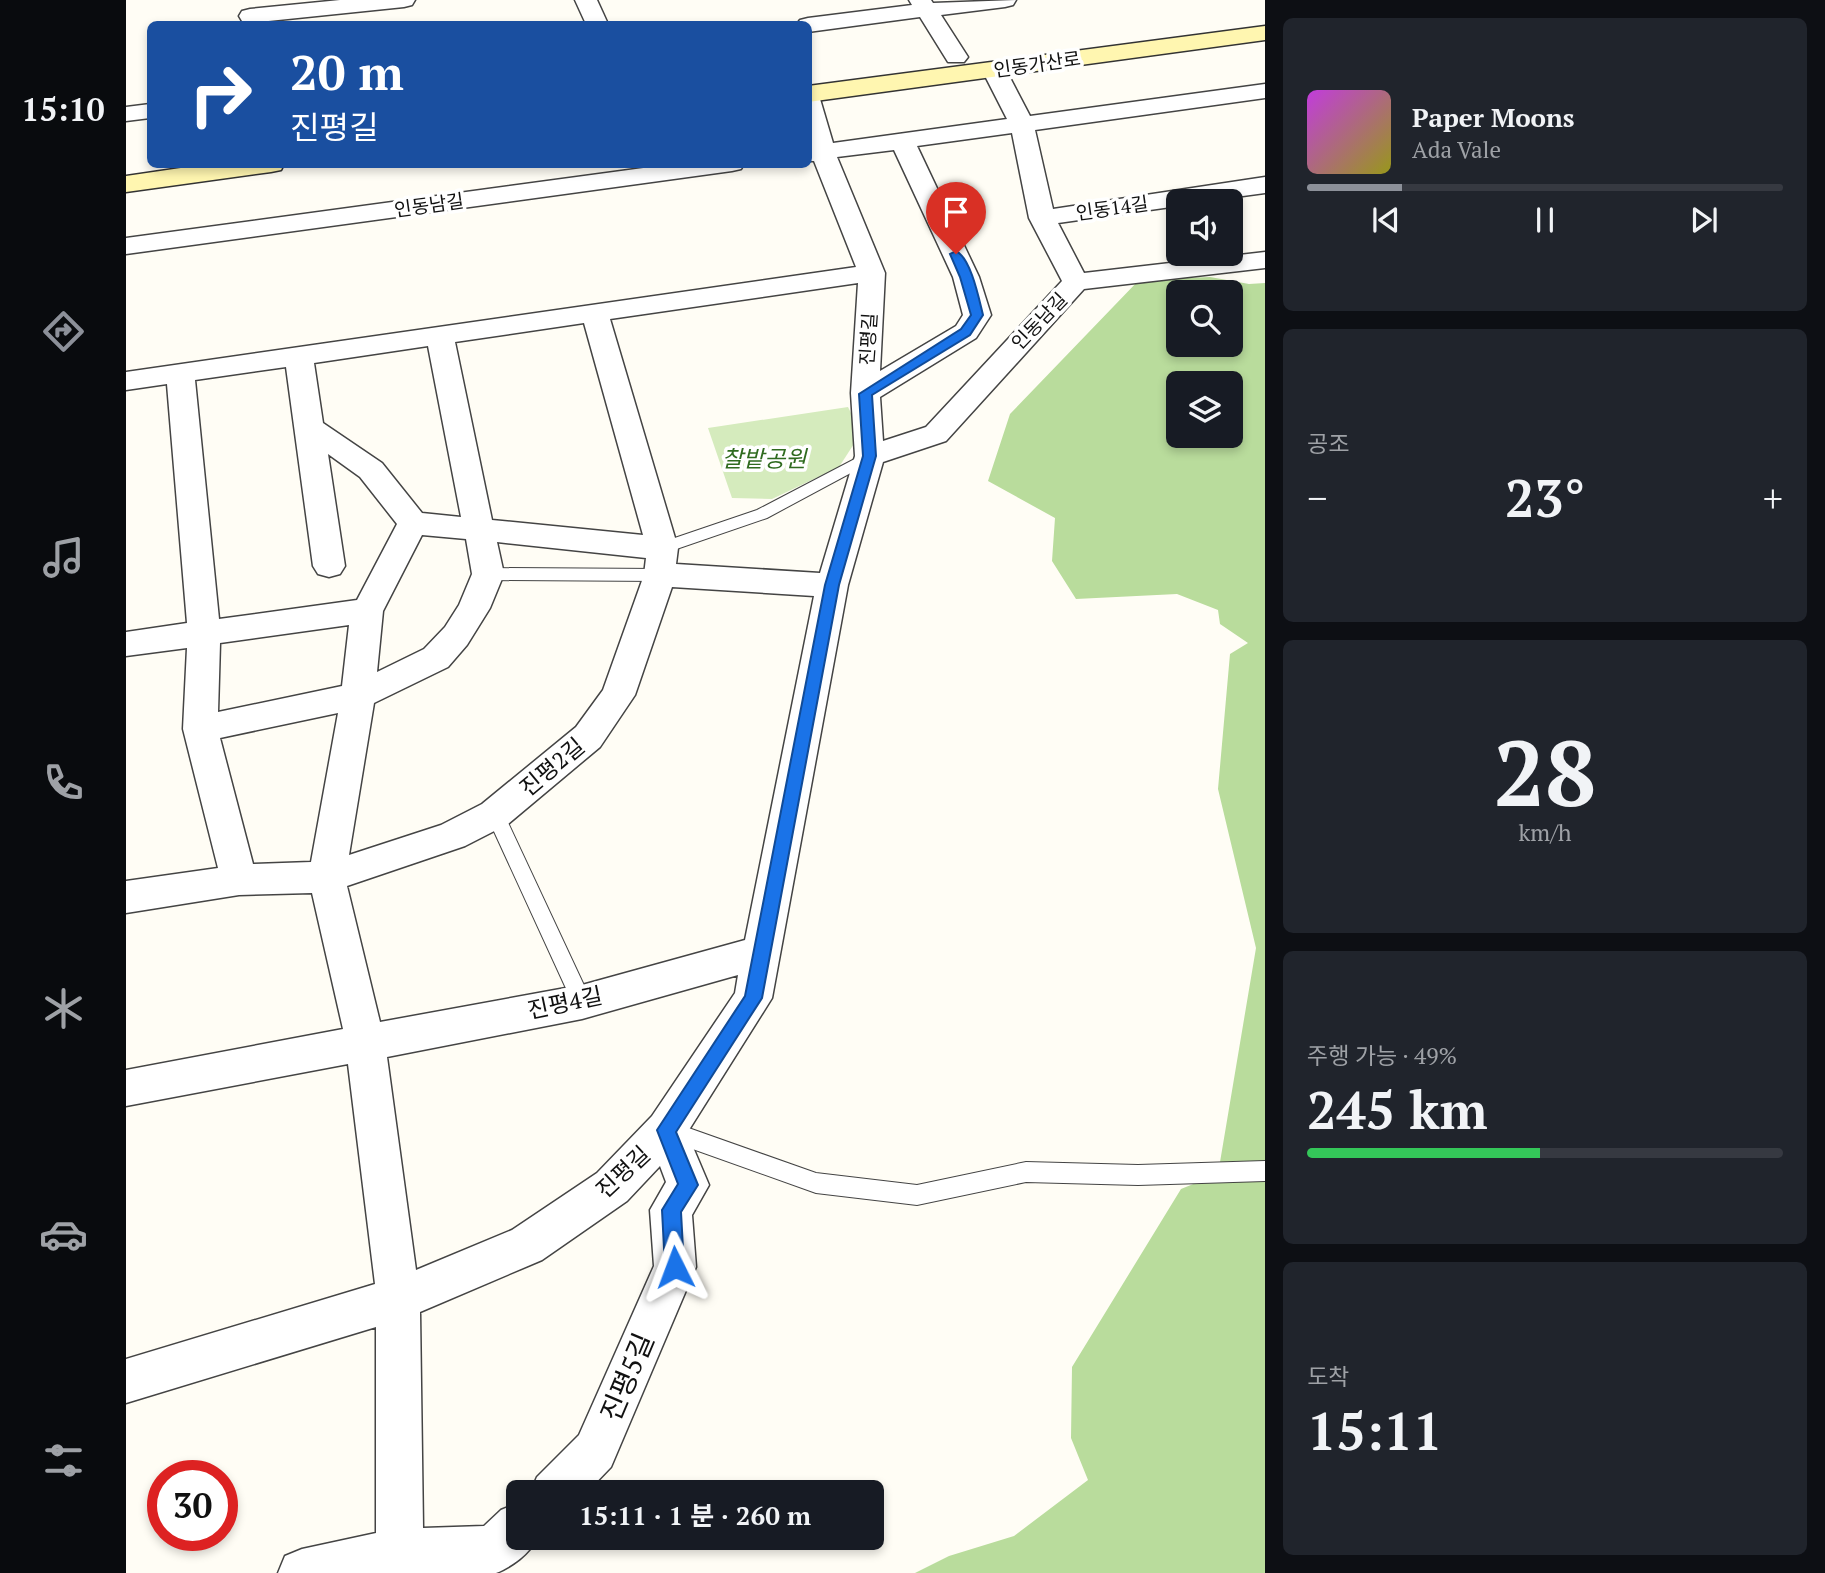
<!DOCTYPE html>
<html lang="ko">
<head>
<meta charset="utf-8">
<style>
	body { margin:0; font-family:"PT Serif","Noto Sans KR",serif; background:#20242c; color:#f1f3f6; height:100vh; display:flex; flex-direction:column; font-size:26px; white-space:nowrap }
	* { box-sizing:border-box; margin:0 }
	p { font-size:23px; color:#9ea1a6 }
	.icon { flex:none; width:38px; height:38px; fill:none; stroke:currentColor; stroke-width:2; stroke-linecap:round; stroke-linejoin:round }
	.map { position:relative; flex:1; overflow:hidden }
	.drawer { display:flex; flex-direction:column; gap:18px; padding:18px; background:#0d0f14; width:560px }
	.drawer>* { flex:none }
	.banner { position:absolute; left:21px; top:21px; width:665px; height:147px; border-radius:10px; box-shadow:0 4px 10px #0003; background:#1a4fa0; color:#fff; overflow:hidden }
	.tools { position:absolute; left:1040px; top:189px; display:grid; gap:14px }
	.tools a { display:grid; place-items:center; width:77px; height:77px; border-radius:10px; background:#171b24; box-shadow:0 4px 10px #0003; font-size:35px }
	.speed { position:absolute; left:21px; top:1460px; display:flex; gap:14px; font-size:35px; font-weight:700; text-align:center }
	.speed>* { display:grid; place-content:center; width:91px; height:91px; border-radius:50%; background:#171b24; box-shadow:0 4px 10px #0003; line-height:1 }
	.speed .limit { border:10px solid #d22; background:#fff; color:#111 }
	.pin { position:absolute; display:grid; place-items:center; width:60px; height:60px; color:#fff; margin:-72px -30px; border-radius:50% 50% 50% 0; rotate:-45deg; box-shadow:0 0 7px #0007 }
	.pin .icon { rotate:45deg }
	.me { position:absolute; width:77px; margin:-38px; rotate:357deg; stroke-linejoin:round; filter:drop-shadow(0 0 5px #0008) }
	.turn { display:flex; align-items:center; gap:24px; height:147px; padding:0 28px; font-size:32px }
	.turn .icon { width:91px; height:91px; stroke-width:2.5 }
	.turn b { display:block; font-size:49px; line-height:60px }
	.big { font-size:52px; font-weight:700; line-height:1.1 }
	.drawer .tile { flex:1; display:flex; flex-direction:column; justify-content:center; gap:10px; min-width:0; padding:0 24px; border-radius:10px; background:#20242c }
	.drawer .dial { align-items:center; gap:0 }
	.dial b { font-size:91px; line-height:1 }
	.song { display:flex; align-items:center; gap:21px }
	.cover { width:84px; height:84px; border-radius:10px; background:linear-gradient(135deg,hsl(290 70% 55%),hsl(60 70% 35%)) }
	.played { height:7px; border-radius:4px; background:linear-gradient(90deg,#8c9099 20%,#363941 20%) }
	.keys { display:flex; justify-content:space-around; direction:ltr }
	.heat { display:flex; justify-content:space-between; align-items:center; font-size:38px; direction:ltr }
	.charge { height:10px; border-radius:5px; background:linear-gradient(90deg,#34c759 49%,#363941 0) }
	.trip { position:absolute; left:380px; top:1480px; width:378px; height:70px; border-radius:10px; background:#171b24; box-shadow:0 4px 10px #0003; font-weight:700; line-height:70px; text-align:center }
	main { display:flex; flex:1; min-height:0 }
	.menu { display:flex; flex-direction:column; width:126px; justify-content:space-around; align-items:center; background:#090b0e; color:#9ea1a6 }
	.menu .icon { width:49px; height:49px }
	.menu .active { color:#8c9099 }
	.menu b { font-size:32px; color:#f1f3f6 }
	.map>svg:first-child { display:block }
	.green { fill:#d5ebbd }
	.forest { fill:#b9dc9c; fill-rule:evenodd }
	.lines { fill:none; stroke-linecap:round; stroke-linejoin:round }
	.lane-casing { stroke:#444; stroke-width:2 }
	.street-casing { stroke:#444; stroke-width:3 }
	.secondary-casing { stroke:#333; stroke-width:3 }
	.lane { fill:#fff; fill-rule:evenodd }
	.street { fill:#fff; fill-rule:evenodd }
	.secondary { fill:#fff6b0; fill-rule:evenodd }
	.route { fill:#1a73e8; stroke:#114b97; stroke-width:2 }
	.labels { text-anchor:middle; stroke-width:7; stroke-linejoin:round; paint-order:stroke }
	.far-street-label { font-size:19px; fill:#111; stroke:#fff }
	.park-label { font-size:23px; font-style:italic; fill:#2f6b1f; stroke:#fff }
	.street-label { font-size:23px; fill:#111; stroke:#fff }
	.near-street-label { font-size:28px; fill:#111; stroke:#fff }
</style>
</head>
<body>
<main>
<nav class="menu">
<b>15:10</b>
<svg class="icon active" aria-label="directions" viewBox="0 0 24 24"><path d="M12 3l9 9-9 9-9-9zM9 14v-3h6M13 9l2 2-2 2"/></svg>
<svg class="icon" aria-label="music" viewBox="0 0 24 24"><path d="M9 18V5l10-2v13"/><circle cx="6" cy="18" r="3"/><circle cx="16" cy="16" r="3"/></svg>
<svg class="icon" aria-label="phone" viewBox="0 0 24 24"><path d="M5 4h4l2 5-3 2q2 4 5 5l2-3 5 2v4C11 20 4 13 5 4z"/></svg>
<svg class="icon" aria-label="climate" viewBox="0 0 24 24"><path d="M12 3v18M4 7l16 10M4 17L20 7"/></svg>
<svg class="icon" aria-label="car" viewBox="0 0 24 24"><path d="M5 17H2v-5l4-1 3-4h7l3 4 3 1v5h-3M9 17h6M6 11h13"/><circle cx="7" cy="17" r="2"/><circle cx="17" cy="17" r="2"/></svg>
<svg class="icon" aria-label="filters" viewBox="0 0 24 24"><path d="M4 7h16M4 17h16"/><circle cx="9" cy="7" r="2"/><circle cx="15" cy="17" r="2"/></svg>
</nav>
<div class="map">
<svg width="1139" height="1573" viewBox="0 0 1139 1573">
	<rect width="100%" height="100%" fill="#fffdf5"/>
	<!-- green -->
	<path class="green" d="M722 407 735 433 713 467 646 499 606 498 582 428Z"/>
	<!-- forest -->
	<path class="forest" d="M1084 277 1123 284 1139 283V1573H789L823 1556 888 1536 962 1480 945 1438 946 1367 1055 1189 1092 1174 1130 948 1092 789 1104 654 1122 643 1094 624 1092 610 1051 594 950 599 926 561 929 518 862 481 884 414 1013 280ZM1052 292H1104V345H1052ZM1052 383H1104V436H1052Z"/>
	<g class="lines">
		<defs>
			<g id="lane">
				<path d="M744 451 749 452 751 456 749 460 641 518 536 554 528 548 531 544 631 510Z"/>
				<path d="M362 568 534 569 542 575 534 581 362 580 354 574Z"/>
				<path d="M369 807 375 809 378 814 463 996 466 1002 463 1008 456 1011 449 1008 360 814 363 809Z"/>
				<path d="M540 1120 690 1173 791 1185 900 1162 1012 1165 1139 1161V1181L1012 1185 900 1182 791 1205 690 1193 533 1137 530 1130 533 1123Z"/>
			</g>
			<g id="street">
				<path d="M214 0H289L286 5 278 7 124 23 116 21 113 16 116 11 124 9Z"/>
				<path d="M449 0H471L482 24H460Z"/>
				<path d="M783 0H805L807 3 890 0 887 5 879 7 815 15 842 57 838 62H822L794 17 682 32V24H671L674 20 682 18 786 5Z"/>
				<path d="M868 63 876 65 880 70 904 116 1139 84V98L909 130 927 209 1139 177V193L1080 201H1052V206L932 223 958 273 1139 252V268L958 289 820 441 757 462 722 585 646 998 561 1133 583 1185 566 1215 570 1267 485 1467 460 1493H404L411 1477 453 1435 528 1266 524 1210 540 1182 534 1166 501 1201 416 1260 294 1312 297 1528 358 1526 375 1510 392 1503V1538H411C404 1554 385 1567 370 1573H152L159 1556 176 1549 250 1533V1327L0 1403V1359L249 1284 222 1064 0 1106V1070L217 1029 186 893 113 895 0 913V881L92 868 57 729 61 648 0 656V632L61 623 41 384 0 390V372L730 267 688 161H682V92L690 94 694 99 707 143 881 119 856 70 860 65ZM886 133 903 218 936 281 800 427 757 441 754 397 850 338 865 315 853 277 791 146ZM768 150 827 277 837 315 830 326 754 371 759 273 711 157ZM732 283 725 393 729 456 694 573 550 564 552 548 484 319ZM458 323 517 535 366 520 329 342ZM302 346 335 517 296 513 256 463 197 423 188 363ZM160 367 187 566 192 574 203 577 214 574 219 566 202 454 234 477 271 524 231 600 93 619 69 380ZM296 535 340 539 346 574 333 605 319 627 298 649 251 672 257 611ZM371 542 520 558 518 575 477 690 450 727 356 804 315 825 223 855 248 703 322 667 341 645 364 608 378 574ZM546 587 688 596 619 940 456 985 254 1022 221 886 339 846 382 824 474 747 509 695ZM223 625 216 686 92 712 94 643ZM212 713 185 862 127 864 94 738ZM612 975 609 993 526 1116 471 1173 386 1230 290 1270 261 1057 456 1019Z"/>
				<path d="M24 104V118L0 121V107Z"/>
				<path d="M547 164H618L615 169 606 171 0 254V238Z"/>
			</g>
			<g id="secondary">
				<path d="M1139 26V40L682 102V86Z"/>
				<path d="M82 164H158L155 170 145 172 0 192V176Z"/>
			</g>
		</defs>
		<!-- lane casing -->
		<use href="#lane" class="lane-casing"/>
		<!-- street casing -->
		<use href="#street" class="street-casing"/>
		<!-- secondary casing -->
		<use href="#secondary" class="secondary-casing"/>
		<!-- lane -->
		<use href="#lane" class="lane"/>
		<!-- street -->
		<use href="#street" class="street"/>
		<!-- secondary -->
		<use href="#secondary" class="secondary"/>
	</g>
	<!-- route -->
	<path class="route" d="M830 251C845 258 853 299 857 315L844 335 746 395 750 456 713 585 636 998 550 1132 572 1185 555 1212 558 1267 556 1274 549 1277 542 1274 539 1267 536 1210 552 1184 531 1130 619 996 699 585 737 456 733 394 835 329 845 315 834 277 824 254Z"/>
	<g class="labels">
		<!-- far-street labels -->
		<g class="far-street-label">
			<text transform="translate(911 64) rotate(-8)" y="7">인동가산로</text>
			<text transform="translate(303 205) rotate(-8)" y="7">인동남길</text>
			<text transform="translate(986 208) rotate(-8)" y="7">인동14길</text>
			<text transform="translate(913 321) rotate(-46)" y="7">인동남길</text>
			<text transform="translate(742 339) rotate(-86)" y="7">진평길</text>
		</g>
		<!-- park labels -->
		<g class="park-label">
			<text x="638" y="467">찰밭공원</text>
		</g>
		<!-- street labels -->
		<g class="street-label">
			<text transform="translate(426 767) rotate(-40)" y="8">진평2길</text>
			<text transform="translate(439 1003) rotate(-12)" y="8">진평4길</text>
			<text transform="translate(497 1172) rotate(-43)" y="8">진평길</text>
		</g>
		<!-- near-street labels -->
		<g class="near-street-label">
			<text transform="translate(501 1377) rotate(-67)" y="10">진평5길</text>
		</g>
	</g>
</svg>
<div class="tools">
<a><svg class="icon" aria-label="sound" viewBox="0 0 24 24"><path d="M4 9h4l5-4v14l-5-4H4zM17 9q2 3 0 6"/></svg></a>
<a><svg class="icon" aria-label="search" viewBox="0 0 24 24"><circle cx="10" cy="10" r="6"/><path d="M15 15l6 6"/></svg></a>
<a><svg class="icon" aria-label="layers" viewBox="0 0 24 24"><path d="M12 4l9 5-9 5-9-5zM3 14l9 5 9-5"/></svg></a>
</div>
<div class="speed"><div class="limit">30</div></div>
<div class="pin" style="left:830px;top:254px;background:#d93025"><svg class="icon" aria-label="arrive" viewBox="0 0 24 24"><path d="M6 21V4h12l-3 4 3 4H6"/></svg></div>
<svg class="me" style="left:549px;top:1267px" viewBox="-20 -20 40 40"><path d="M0-17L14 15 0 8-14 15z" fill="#1a73e8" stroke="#fff" stroke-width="4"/></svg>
<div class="trip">15:11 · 1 분 · 260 m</div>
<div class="banner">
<div class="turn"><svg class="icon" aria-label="right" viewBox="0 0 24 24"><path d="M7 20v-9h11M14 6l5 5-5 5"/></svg><div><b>20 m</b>진평길</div></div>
</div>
</div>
<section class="drawer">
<div class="tile">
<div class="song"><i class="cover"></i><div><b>Paper Moons</b><p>Ada Vale</p></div></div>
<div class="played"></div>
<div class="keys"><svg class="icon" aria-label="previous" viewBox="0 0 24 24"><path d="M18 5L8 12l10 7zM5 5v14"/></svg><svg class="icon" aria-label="pause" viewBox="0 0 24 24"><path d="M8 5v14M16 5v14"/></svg><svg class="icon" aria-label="next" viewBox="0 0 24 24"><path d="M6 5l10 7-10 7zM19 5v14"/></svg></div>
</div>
<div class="tile"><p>공조</p>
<div class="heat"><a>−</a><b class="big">23°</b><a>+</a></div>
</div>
<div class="tile dial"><b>28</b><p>km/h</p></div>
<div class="tile"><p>주행 가능 · 49%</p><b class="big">245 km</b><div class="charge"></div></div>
<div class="tile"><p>도착</p><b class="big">15:11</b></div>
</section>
</main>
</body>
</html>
